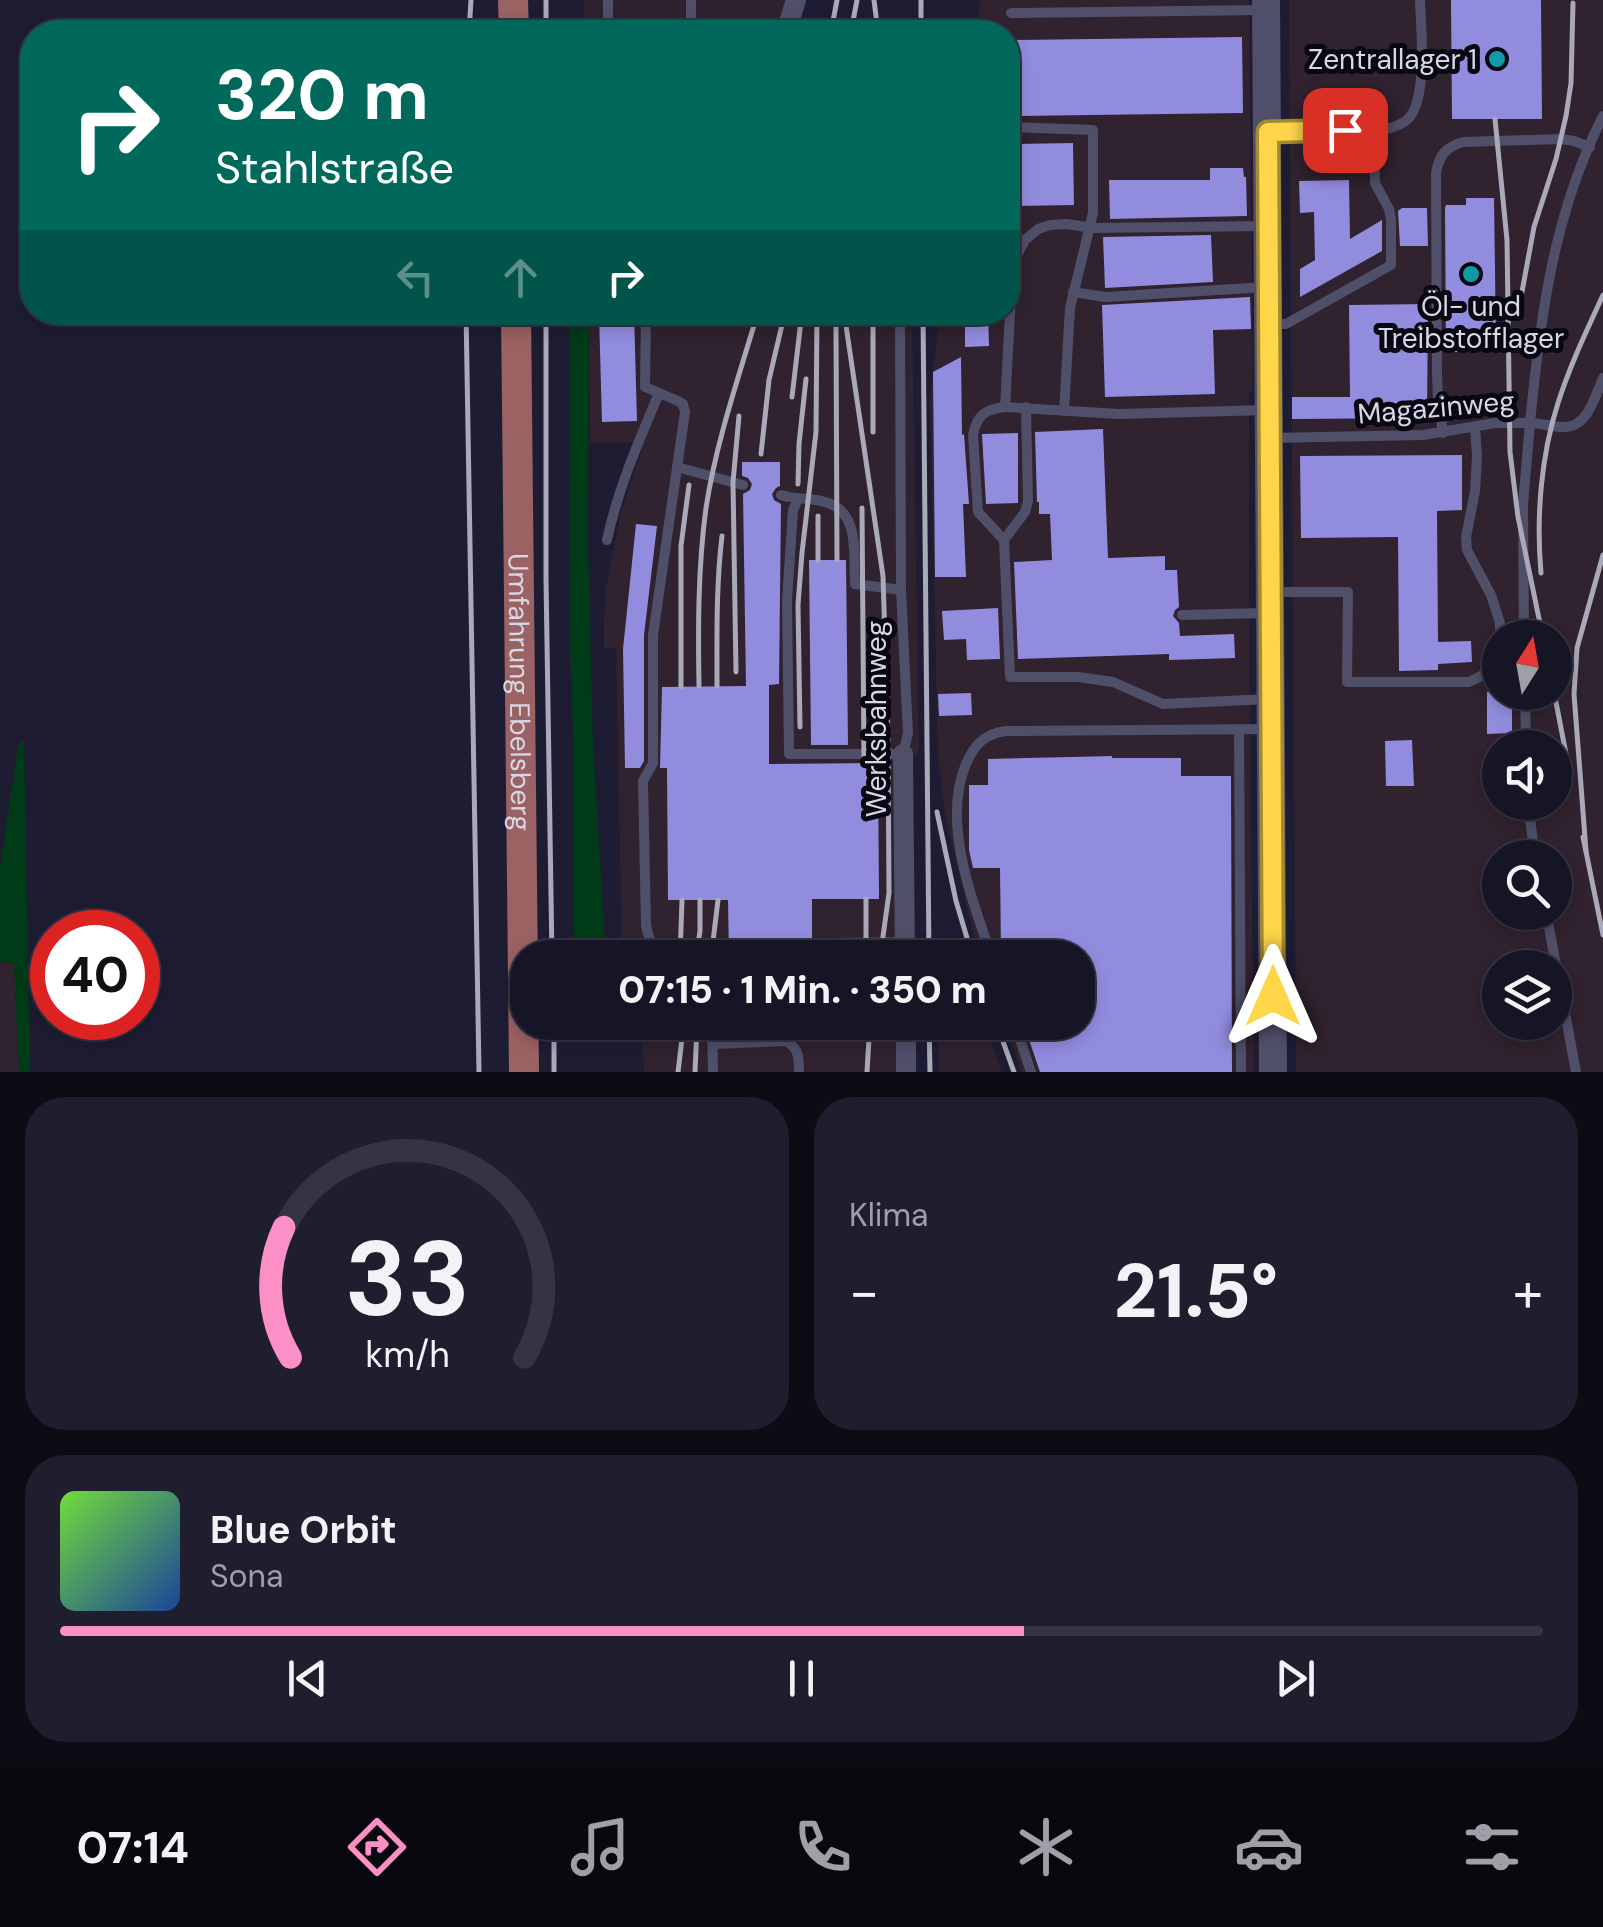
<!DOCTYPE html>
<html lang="de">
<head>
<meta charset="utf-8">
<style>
	body { margin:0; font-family:"DM Sans",sans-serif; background:#1f1e2e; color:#f1f3f6; height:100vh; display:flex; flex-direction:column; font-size:38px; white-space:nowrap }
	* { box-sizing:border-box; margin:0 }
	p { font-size:32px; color:#9e9fa7 }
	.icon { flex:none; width:55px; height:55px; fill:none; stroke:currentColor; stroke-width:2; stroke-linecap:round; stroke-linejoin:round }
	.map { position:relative; height:1072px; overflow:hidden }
	.drawer { display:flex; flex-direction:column; gap:25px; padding:25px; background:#0c0c15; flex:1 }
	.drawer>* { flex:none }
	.banner { position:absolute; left:20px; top:20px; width:1000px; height:305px; border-radius:40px; box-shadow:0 5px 15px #0003,0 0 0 2px #353443; background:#00695c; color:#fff; overflow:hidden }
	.needle { width:65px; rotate:11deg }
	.controls { position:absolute; left:1482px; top:620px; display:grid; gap:20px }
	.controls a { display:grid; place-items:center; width:90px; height:90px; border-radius:50%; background:#161526; box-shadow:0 5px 15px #0003,0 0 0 2px #353443; font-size:50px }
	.speed { position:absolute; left:30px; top:910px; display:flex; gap:20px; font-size:50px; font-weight:700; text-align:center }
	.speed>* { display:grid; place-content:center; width:130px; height:130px; border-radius:50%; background:#161526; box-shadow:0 5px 15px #0003,0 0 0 2px #353443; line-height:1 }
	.speed .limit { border:15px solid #d22; background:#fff; color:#111 }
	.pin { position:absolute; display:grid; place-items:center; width:85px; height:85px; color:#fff; margin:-42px; border-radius:20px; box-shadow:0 5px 15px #0006 }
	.me { position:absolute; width:110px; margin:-55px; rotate:0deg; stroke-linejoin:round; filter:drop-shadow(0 0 8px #0008) }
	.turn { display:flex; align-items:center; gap:35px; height:210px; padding:0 30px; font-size:45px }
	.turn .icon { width:130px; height:130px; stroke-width:2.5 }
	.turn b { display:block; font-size:70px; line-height:85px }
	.lanes { display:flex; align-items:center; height:95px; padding:0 30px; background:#0003; justify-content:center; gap:50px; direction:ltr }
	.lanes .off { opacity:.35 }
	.big { font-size:75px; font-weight:800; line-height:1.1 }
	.drawer .tile { flex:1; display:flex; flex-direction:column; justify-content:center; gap:15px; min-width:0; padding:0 35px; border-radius:40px; background:#1f1e2e }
	.drawer .dial { align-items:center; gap:0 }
	.dial svg { height:260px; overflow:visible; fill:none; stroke:#353443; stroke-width:7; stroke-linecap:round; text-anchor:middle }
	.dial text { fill:#f1f3f6; stroke:none }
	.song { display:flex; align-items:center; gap:30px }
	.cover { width:120px; height:120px; border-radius:15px; background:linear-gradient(135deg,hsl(100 70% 55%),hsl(220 70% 35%)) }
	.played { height:10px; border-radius:5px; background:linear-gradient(90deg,#fb8fc6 65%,#353443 65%) }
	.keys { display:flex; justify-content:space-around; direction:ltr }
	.heat { display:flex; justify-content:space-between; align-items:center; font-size:55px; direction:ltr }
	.drawer .tiles { flex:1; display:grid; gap:25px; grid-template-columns:1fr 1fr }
	.tile:last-child { grid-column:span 2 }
	.trip { position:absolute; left:510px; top:940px; width:585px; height:100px; border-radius:40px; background:#161526; box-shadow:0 5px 15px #0003,0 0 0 2px #353443; font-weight:800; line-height:100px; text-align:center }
	.tabs { display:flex; height:160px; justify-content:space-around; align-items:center; background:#09080f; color:#9e9fa7 }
	.tabs .icon { width:70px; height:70px }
	.tabs .on { color:#fb8fc6 }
	.tabs b { font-size:45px; color:#f1f3f6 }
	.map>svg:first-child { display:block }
	.commercial { fill:#2e2230 }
	.industrial { fill:#30222e; fill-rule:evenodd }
	.green { fill:#003b18 }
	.building { fill:#928cdf }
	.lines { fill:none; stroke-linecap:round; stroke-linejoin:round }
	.lane { stroke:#504f69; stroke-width:10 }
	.street { stroke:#504f69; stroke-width:20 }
	.secondary { stroke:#504f69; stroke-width:28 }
	.primary { stroke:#9a6262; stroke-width:30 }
	.rail { stroke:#a9a9ba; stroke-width:5 }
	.route-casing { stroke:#a68a30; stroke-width:25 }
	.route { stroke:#ffd54a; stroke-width:18 }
	.culture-dot { fill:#0f9aa8; stroke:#090812; stroke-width:4 }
	.labels { text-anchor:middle; stroke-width:10; stroke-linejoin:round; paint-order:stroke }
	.poi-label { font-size:28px; fill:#d7d7e6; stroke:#090812; text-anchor:end }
	.street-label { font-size:28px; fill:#d7d7e6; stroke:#090812 }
</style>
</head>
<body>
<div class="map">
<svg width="1603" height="1072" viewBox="0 0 1603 1072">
	<rect width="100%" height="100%" fill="#1e1c33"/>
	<!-- commercial -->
	<g class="commercial">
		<path d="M584 0H787L776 32H585Z"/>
		<path d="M939 1023H984L1002 1072H939Z"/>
	</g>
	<!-- industrial -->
	<g class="industrial">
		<path d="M981 0H1249L1253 389 1249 393V657L1254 1072H1022L1004 1023 1078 1022V958L980 957 977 949 945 815 938 753 930 401 940 313 1008 312V32H975Z"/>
		<path d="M1289 0H1603V1072H1296ZM1500 638H1555V692H1500ZM1500 748H1555V802H1500ZM1500 858H1555V912H1500ZM1500 968H1555V1022H1500Z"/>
		<path d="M589 313H912L919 752 894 774 896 957 640 958 639 955H622L616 648H604V622L606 588 620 515 644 442 590 443Z"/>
		<path d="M0 961 14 963 19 1072H0Z"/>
		<path d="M642 1023H897L898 1072H644Z"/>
	</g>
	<!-- green -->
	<g class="green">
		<path d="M589 313 588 545 593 745 605 942 574 950V765L569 600 570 313Z"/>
		<path d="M24 739 30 1072H19L14 964 0 961V868L18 747Z"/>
	</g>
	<!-- building -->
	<g class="building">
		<path d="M1451 0H1541L1542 119H1452Z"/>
		<path d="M1242 37 1243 113 1008 116V40Z"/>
		<path d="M1073 143 1074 205 1008 206V144Z"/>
		<path d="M1210 168H1243L1244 177H1246L1247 216 1110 219 1109 180H1210Z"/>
		<path d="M1349 180 1350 239 1382 220V251L1300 297V269L1315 260 1314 212 1300 213 1299 181Z"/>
		<path d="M1466 198H1494L1496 343H1469V352H1446L1445 208 1446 205H1466Z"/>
		<path d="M1402 208H1427L1428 246H1400L1398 211Z"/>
		<path d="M1211 235 1213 282 1105 288 1103 237Z"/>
		<path d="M1250 297 1251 329 1213 330 1215 394 1105 397 1102 305Z"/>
		<path d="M1428 304 1427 418 1292 419V397H1350L1349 305Z"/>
		<path d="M965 312H988L989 346 965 347Z"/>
		<path d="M634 313 637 421 602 422 599 314Z"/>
		<path d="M961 357 962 435 964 434 969 504H963L966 577H935L933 372Z"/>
		<path d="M1103 429 1108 558 1165 556V570H1177L1179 607 1175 610 1173 616 1179 623 1180 636 1234 634 1235 658 1169 660V654L1018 659 1014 562 1052 560 1050 514H1039V502H1037L1035 432Z"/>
		<path d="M1018 433V503L986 504 982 434Z"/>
		<path d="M1462 455V510L1437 511 1438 642 1471 641 1472 662 1438 664V670L1399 671 1398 537 1301 538 1300 456Z"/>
		<path d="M742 462H780V486L776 488 772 494 774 500 781 504 779 684 769 685V764L878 763 879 899H812V958H729L728 900H668L667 768H660L662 687 746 686 743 494 750 490 752 484 748 478 742 476Z"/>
		<path d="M636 524 657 526 644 635V761L640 768H625L623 649Z"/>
		<path d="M809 560H846L848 745H811Z"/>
		<path d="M998 608 1000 659 967 660 966 639 944 640 942 611Z"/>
		<path d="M1487 692H1512V733L1487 734Z"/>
		<path d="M971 693 972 715 939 716 938 694Z"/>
		<path d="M1412 740 1414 786H1386L1385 741Z"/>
		<path d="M1112 756V758H1181V776H1231L1232 1072H1040L1023 1022H1078V958H1003L1001 950 1000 868H973L969 850V785H988V759Z"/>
	</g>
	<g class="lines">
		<!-- lane -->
		<g class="lane">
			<path d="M608 0V32"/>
			<path d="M1011 13 1265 10"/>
			<path d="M608 28 691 26V0"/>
			<path d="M1008 127 1093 130V213L1070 308 1064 411"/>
			<path d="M1269 131 1387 129C1394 127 1402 125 1408 119 1428 99 1421 29 1420 0"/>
			<path d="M1073 292 1105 297 1266 287"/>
			<path d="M646 312 645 387 678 401 683 404 685 412 653 635V763L643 781 646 926C651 947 653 951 674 958"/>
			<path d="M900 312 901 590"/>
			<path d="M1270 324H1286L1391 265V219L1389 209 1375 183 1374 129"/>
			<path d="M1005 407 1012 277 1017 255 1025 240 1038 229 1050 225 1067 224 1092 228 1267 226"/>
			<path d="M1475 427 1477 456 1475 491 1466 537 1467 550 1491 595 1500 623V638"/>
			<path d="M1443 433 1438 399 1437 373 1436 173C1439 155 1446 147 1463 142L1561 139 1574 141 1590 147"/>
			<path d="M1270 438 1423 435 1495 423H1530C1540 317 1554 212 1603 116"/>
			<path d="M677 467 743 485"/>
			<path d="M781 495C794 499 807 498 821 501 861 509 853 551 855 584L901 590 908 733 903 754H789L787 600 793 510 798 499"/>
			<path d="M607 540C618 488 639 441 659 393"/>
			<path d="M1004 540 1025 512 1028 501 1026 407"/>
			<path d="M1272 592H1348L1347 682H1468C1490 675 1495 663 1500 642"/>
			<path d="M1182 615 1266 613"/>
			<path d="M1524 638 1523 504 1530 423C1541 423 1552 427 1563 427 1588 428 1595 396 1603 378"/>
			<path d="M1525 692 1526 748"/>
			<path d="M1268 699 1163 704 1113 682 1078 677H1010L1004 540 978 512 973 435C977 415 985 409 1005 407L1119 414 1268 410"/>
			<path d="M1239 729 1241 1072"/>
			<path d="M1528 802 1535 858"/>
			<path d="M1546 912 1576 1072"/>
			<path d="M829 943 904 942"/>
			<path d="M992 958C973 901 941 823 966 764 974 745 984 734 1006 731L1270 729"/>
			<path d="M712 1022 713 1072"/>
			<path d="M1014 1022 1031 1072"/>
			<path d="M713 1044 786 1041C799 1048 799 1058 799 1072"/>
		</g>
		<!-- street -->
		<g class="street">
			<path d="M786 32 796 0"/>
			<path d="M903 754 905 958"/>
			<path d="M906 1022V1072"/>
		</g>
		<!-- secondary -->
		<path class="secondary" d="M1266 0 1273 1072"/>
		<!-- primary -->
		<g class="primary">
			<path d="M513 0 514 32"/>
			<path id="s1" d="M516 312 524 1072"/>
		</g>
		<!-- rail -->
		<g class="rail">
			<path d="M546 0V32"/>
			<path d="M874 0 878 32"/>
			<path d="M921 0V32"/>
			<path d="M469 32 471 0"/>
			<path d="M831 32 837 0"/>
			<path d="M851 32 857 0"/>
			<path d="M1495 119 1507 240 1510 452 1518 517 1543 638"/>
			<path d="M1519 308 1534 227 1556 159 1566 116 1571 83 1573 3"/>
			<path d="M466 312 479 1072"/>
			<path d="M546 312V579L552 958"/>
			<path d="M844 312 883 576 888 735 889 893 880 958"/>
			<path d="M873 312V432"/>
			<path d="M923 312 929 958"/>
			<path d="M836 327 837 560"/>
			<path d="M792 397 802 312"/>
			<path d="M761 454 769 380 785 312"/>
			<path d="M798 484 799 444 806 379"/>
			<path d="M862 508 864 763"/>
			<path d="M818 516V560"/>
			<path d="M1541 573C1536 517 1541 456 1558 403 1570 365 1587 330 1603 295"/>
			<path d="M736 672 733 482 739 416"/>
			<path d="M699 686C698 627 698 567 706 508 716 442 739 376 758 312"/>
			<path d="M717 686C717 636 716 586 722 536"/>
			<path d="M681 687V546L689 485"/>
			<path d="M1554 692 1567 759"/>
			<path d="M800 727 798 605 802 553 816 432 817 312"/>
			<path d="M937 812 956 901 973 958"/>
			<path d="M1583 837 1603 935"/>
			<path d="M1586 851 1574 694 1577 648 1603 555"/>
			<path d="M866 899V958"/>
			<path d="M680 958 682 900"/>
			<path d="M696 958 700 931V900"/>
			<path d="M711 958 718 900"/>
			<path d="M554 1022V1072"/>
			<path d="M929 1022 930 1072"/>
			<path d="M996 1022 1014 1072"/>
			<path d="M678 1072 684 1022"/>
			<path d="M695 1072 697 1027"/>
			<path d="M867 1072 870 1022"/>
		</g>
	</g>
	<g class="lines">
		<defs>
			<path id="route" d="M1273 996 1268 132 1345 130"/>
		</defs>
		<!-- route casing -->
		<use href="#route" class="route-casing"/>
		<!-- route -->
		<use href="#route" class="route"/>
	</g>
	<!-- markers -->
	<g class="culture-dot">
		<circle cx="1497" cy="59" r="10"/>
		<circle cx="1471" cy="274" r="10"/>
	</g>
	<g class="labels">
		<!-- poi labels -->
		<g class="poi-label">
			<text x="1477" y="69">Zentrallager 1</text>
			<text x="1471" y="316" text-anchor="middle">Öl- und<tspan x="1471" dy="32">Treibstofflager</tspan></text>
		</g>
		<!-- street labels -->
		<g class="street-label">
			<text transform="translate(1436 407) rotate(-5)" y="10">Magazinweg</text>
			<text dy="10" stroke="none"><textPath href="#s1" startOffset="380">Umfahrung Ebelsberg</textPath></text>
			<text transform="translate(876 719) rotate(-90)" y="10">Werksbahnweg</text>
		</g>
	</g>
</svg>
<div class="controls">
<a><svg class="needle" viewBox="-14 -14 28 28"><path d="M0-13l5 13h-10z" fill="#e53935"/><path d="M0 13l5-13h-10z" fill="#9e9fa7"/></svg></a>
<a><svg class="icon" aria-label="sound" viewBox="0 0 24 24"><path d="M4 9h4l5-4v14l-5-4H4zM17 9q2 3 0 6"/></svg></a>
<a><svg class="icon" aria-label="search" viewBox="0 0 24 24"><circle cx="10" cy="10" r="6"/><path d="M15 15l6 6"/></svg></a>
<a><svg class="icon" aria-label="layers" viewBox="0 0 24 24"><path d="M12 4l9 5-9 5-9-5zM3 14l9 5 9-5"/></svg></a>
</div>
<div class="speed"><div class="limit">40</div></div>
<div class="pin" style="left:1345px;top:130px;background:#d93025"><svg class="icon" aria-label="arrive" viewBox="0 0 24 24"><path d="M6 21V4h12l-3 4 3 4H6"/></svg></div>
<svg class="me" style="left:1273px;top:996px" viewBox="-20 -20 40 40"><path d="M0-17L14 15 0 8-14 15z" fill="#ffd54a" stroke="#fff" stroke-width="4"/></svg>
<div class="trip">07:15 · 1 Min. · 350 m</div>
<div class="banner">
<div class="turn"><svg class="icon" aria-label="right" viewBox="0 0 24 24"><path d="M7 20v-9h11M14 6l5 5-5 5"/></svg><div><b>320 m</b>Stahlstraße</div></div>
<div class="lanes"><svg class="icon off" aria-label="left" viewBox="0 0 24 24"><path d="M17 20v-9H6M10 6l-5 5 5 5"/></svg><svg class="icon off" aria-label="ahead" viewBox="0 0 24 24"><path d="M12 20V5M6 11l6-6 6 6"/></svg><svg class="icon" aria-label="right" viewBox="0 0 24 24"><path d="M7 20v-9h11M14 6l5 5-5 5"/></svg></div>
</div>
</div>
<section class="drawer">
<div class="tiles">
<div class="tile dial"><svg viewBox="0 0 100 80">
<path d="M14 69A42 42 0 1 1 86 69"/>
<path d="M14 69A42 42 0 0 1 12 29" stroke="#fb8fc6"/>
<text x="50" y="56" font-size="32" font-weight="700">33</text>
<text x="50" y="72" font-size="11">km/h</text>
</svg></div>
<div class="tile"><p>Klima</p>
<div class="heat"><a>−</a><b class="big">21.5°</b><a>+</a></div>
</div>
<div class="tile">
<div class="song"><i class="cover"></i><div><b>Blue Orbit</b><p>Sona</p></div></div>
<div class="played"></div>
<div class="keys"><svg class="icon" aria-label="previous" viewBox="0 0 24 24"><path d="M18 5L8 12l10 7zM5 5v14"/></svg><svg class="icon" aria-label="pause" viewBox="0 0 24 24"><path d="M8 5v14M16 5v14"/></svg><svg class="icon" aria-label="next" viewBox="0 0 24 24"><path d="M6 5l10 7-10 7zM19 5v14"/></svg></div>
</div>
</div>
</section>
<nav class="tabs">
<b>07:14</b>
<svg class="icon on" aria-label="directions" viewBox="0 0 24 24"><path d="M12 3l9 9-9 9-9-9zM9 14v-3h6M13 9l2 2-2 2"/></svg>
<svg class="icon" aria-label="music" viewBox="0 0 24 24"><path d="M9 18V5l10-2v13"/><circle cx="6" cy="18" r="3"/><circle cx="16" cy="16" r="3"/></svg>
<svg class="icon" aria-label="phone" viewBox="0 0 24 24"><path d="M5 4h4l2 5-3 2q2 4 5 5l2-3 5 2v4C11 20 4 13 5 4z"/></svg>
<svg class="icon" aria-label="climate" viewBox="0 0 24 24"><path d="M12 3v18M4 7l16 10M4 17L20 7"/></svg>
<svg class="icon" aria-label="car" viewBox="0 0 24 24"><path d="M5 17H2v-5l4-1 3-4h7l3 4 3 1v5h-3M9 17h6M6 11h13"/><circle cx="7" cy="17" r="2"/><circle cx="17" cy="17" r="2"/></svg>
<svg class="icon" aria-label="filters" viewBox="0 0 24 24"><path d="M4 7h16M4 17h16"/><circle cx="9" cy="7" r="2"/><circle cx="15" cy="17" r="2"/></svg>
</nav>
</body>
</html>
